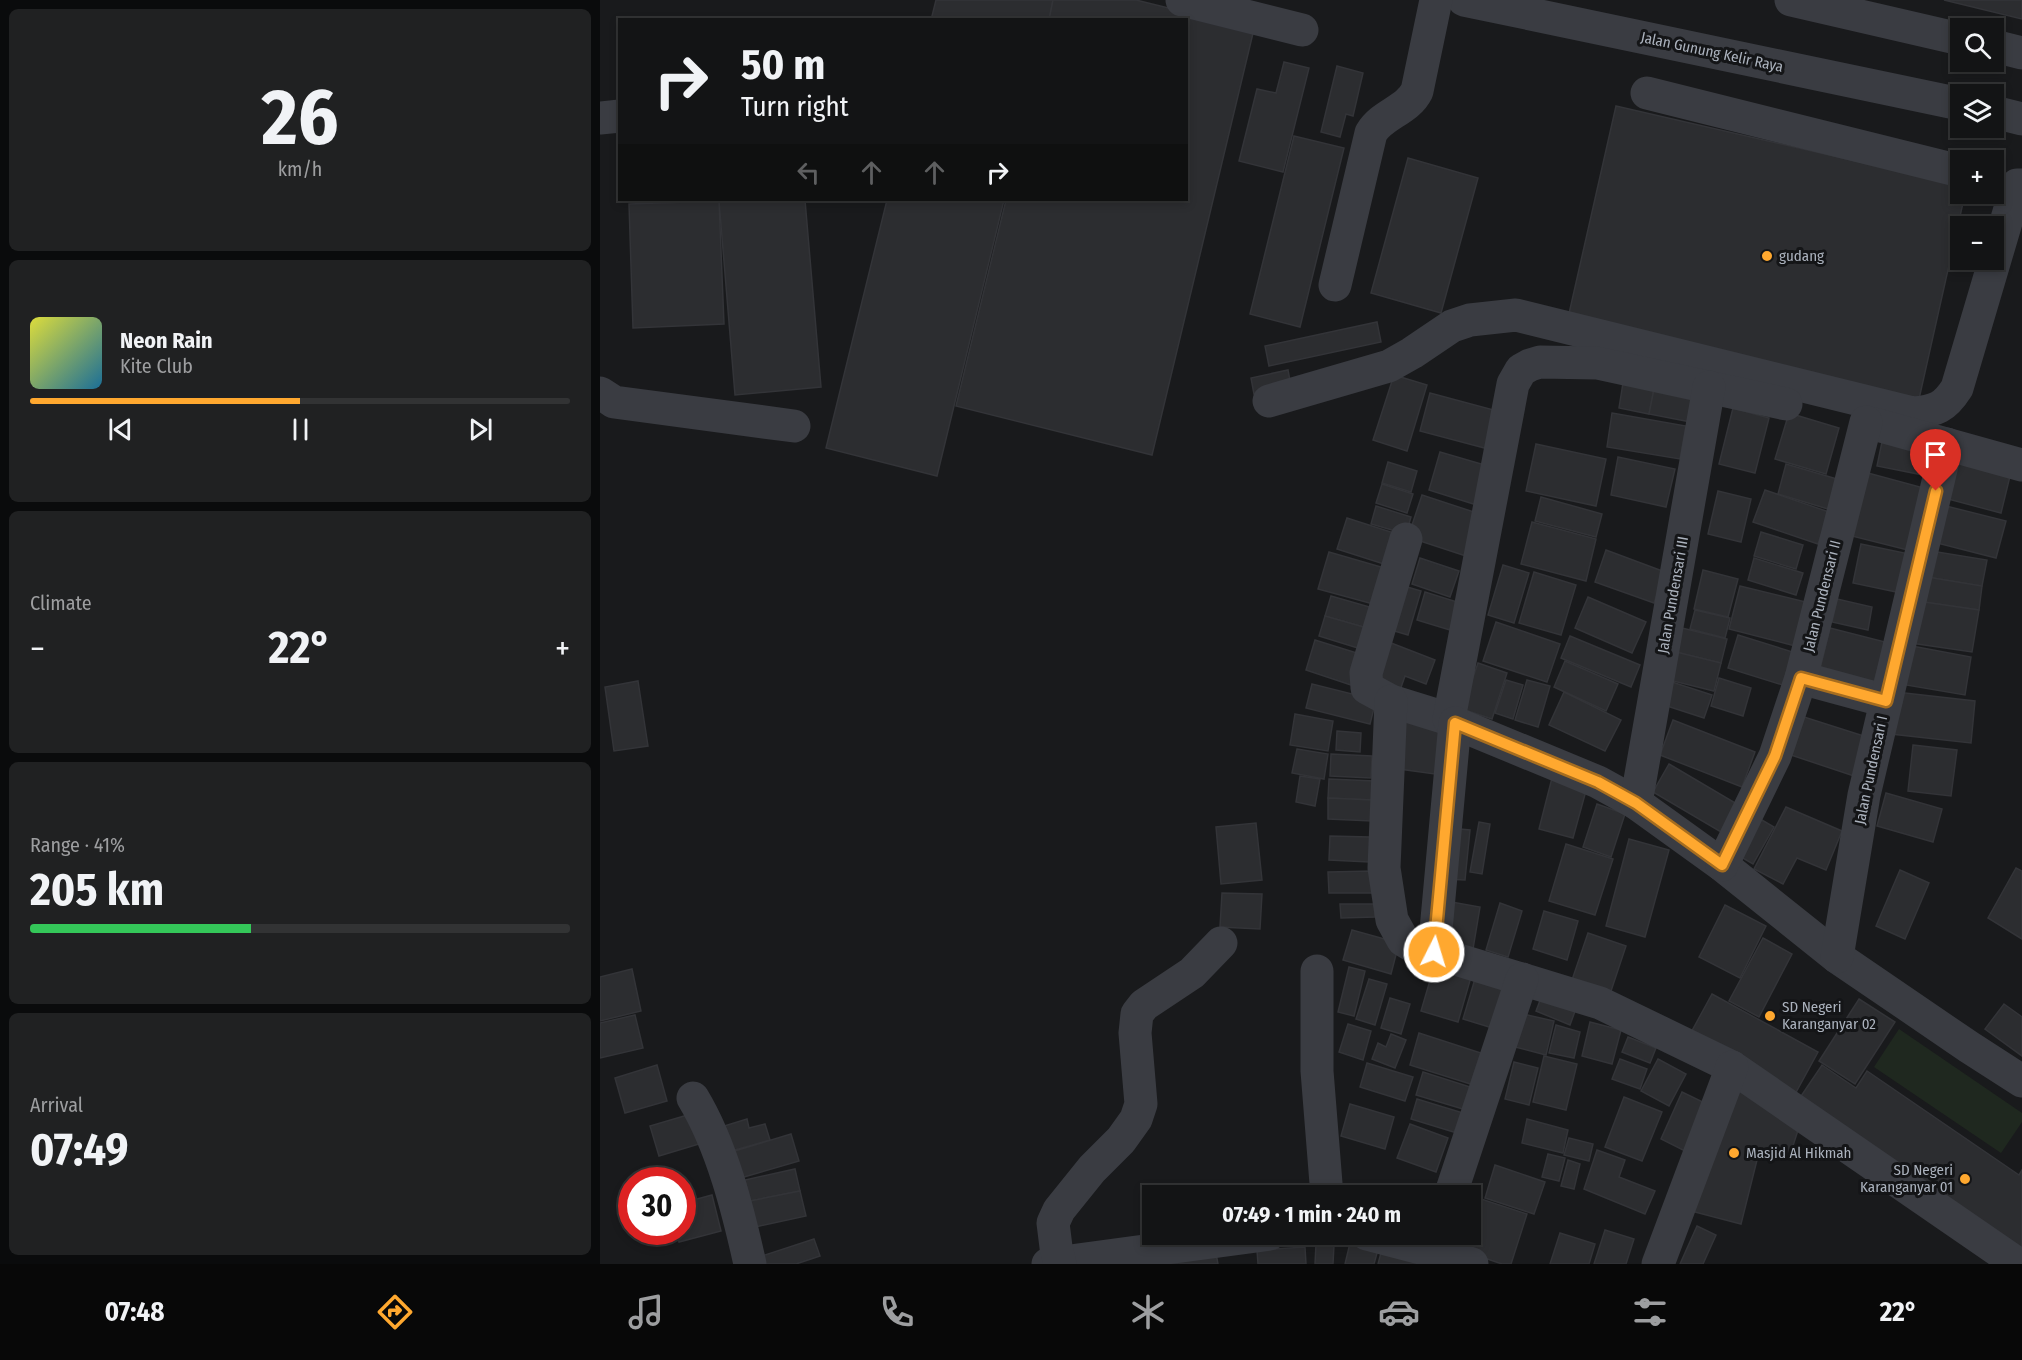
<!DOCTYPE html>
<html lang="en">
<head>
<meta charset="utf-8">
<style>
	body { margin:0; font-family:"Fira Sans Condensed",sans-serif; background:#202122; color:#f1f3f6; height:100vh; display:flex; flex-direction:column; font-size:22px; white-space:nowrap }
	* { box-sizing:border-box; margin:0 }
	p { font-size:20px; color:#9d9ea0 }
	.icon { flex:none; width:33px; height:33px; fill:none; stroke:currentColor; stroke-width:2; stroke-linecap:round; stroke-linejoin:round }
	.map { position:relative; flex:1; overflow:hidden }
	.drawer { display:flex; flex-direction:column; gap:9px; padding:9px; background:#0a0b0c; width:600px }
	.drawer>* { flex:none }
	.top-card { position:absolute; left:18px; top:18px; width:570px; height:183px; border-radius:0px; box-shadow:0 3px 9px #0003,0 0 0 2px #323334; background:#131415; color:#f1f3f6; overflow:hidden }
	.tools { position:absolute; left:1350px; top:18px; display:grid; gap:12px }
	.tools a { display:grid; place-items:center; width:54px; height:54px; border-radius:0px; background:#131415; box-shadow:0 3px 9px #0003,0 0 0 2px #323334; font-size:30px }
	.speed { position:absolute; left:18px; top:1167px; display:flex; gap:12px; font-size:30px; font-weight:700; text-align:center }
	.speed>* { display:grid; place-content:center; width:78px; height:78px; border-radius:50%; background:#131415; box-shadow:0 3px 9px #0003,0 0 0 2px #323334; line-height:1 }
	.speed .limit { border:9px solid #d22; background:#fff; color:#111 }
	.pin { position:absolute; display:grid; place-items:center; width:51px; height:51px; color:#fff; margin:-62px -26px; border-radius:50% 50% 50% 0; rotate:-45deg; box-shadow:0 0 6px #0007 }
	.pin .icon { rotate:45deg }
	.me { position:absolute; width:66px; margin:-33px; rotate:5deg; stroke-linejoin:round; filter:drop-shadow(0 0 4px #0008) }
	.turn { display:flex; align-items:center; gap:21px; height:126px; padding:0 24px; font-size:27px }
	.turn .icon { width:78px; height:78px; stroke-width:2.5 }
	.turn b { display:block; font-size:42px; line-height:51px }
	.lanes { display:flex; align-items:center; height:57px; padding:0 24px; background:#0003; justify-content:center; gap:30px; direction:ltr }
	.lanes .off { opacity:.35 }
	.big { font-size:45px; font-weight:700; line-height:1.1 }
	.drawer .widget { flex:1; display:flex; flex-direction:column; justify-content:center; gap:9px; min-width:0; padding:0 21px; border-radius:9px; background:#202122 }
	.drawer .dial { align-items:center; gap:0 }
	.dial b { font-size:78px; line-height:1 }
	.song { display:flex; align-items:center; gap:18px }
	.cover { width:72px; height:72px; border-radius:9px; background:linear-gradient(135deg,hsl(60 70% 55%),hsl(200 70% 35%)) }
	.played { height:6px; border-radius:3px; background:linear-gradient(90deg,#ffa82f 50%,#323334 50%) }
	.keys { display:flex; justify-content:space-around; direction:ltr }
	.heat { display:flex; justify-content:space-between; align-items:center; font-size:33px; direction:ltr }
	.charge { height:9px; border-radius:4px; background:linear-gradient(90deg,#34c759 41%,#323334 0) }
	.trip { position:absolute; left:542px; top:1185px; width:339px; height:60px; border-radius:0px; background:#131415; box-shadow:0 3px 9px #0003,0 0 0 2px #323334; font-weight:700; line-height:60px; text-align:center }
	.tab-bar { display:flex; height:96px; justify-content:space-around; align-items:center; background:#080808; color:#9d9ea0 }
	.tab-bar .icon { width:42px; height:42px }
	.tab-bar .current { color:#ffa82f }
	.tab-bar b { font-size:27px; color:#f1f3f6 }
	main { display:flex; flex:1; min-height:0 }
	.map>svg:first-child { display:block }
	.green { fill:#1f281f }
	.building { fill:#2c2d30; stroke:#333438; stroke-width:1.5 }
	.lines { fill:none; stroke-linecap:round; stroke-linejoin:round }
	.minor { stroke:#3a3c42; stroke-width:33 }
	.route-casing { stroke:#a66d1f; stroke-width:15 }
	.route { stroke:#ffa82f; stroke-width:10 }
	.poi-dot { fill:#ffa82f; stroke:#141517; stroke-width:2 }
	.labels { text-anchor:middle; stroke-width:6; stroke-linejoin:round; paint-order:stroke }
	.street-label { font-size:15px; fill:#abb2bd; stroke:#141517 }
	.poi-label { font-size:15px; fill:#abb2bd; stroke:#141517; text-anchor:start }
</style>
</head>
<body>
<main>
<section class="drawer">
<div class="widget dial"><b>26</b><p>km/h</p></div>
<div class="widget">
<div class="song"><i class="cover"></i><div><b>Neon Rain</b><p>Kite Club</p></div></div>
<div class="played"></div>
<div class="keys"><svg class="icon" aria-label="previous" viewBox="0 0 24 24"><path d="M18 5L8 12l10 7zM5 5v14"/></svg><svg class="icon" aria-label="pause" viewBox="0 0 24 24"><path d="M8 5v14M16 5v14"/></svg><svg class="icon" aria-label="next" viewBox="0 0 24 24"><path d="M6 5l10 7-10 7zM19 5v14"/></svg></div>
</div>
<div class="widget"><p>Climate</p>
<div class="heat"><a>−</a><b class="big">22°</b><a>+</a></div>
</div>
<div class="widget"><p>Range · 41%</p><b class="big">205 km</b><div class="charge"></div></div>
<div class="widget"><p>Arrival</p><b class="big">07:49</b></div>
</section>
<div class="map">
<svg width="1422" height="1264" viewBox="0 0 1422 1264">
	<rect width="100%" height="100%" fill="#191a1c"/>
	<!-- green -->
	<path class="green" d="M1299 1029 1422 1113V1122L1401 1153 1274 1067Z"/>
	<!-- building -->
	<g class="building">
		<path d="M336 0H453L449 20H331Z"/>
		<path d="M453 0H536L654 29 552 455 356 406 406 200H586V20H449Z"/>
		<path d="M1344 0H1422V19Z"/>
		<path d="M684 62 709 68 683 172 639 161 657 89 676 93Z"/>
		<path d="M737 66 763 73 753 116 746 114 740 137 721 132Z"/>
		<path d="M1016 106 1360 185V194H1365L1319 399 968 318Z"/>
		<path d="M694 136 744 148 700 327 650 314Z"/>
		<path d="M808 158 878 178 841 313 771 293Z"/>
		<path d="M138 200H205L221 387 135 395 119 201Z"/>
		<path d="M287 200H404L337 476 226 448Z"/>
		<path d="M119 201 124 324 33 328 29 204Z"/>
		<path d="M777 322 781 342 669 366 665 346Z"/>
		<path d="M688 370 691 386 654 394 651 378Z"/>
		<path d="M794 375 827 385 807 451 773 440Z"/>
		<path d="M1023 383 1054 389 1049 414 1019 408Z"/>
		<path d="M1054 389 1096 397 1091 422 1049 414Z"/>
		<path d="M830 393 901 412 892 450 820 431Z"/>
		<path d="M1133 408 1169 418 1155 473 1119 464Z"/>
		<path d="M1012 413 1086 426 1080 459 1007 447Z"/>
		<path d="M1189 413 1239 428 1226 474 1175 459Z"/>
		<path d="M1282 442 1328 451 1323 475 1277 466Z"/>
		<path d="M936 444 1006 459 996 506 926 491Z"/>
		<path d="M840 452 895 468 883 507 829 490Z"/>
		<path d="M1359 454 1412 468 1401 513 1348 499Z"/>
		<path d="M1018 457 1075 469 1066 507 1011 495Z"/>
		<path d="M788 462 817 471 811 492 782 483Z"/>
		<path d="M1186 464 1237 479 1228 509 1178 494Z"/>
		<path d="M1268 473 1331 490 1316 552 1252 536Z"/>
		<path d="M782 484 813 494 807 513 776 503Z"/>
		<path d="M1165 490 1229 512 1218 544 1153 522Z"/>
		<path d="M1118 491 1151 499 1141 542 1108 534Z"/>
		<path d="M822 495 886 516 872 558 808 537Z"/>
		<path d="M941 497 1002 514 996 537 935 521Z"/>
		<path d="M776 506 811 517 806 534 771 524Z"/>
		<path d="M1346 506 1406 521 1396 558 1337 543Z"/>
		<path d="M747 518 797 534 787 565 737 549Z"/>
		<path d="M932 522 996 539 986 581 921 564Z"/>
		<path d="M1161 532 1203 545 1196 569 1154 556Z"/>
		<path d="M1261 544 1314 555 1306 594 1253 583Z"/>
		<path d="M1006 550 1065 572 1054 603 995 582Z"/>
		<path d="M1325 550 1387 560 1382 586 1321 576Z"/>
		<path d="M729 552 788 569 777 605 718 589Z"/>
		<path d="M820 558 859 571 850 597 812 584Z"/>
		<path d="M1154 558 1203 573 1196 595 1148 580Z"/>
		<path d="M903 565 929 573 914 623 888 615Z"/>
		<path d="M1103 570 1138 579 1128 617 1094 609Z"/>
		<path d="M934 572 976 585 961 635 919 623Z"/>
		<path d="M1321 576 1382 586 1379 610 1317 601Z"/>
		<path d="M804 586 821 591 808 635 791 630Z"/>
		<path d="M1140 586 1214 604 1203 648 1129 629Z"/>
		<path d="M825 592 857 602 850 630 817 620Z"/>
		<path d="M731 596 773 608 767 628 725 616Z"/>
		<path d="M988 597 1046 622 1032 653 975 628Z"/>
		<path d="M1237 599 1272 607 1268 630 1232 622Z"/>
		<path d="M1317 601 1379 610 1372 652 1311 643Z"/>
		<path d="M1095 610 1130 618 1125 638 1090 629Z"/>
		<path d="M725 616 767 628 761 649 719 636Z"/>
		<path d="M896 622 960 644 947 682 883 661Z"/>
		<path d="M1082 628 1127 639 1121 663 1076 652Z"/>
		<path d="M1230 628 1285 642 1274 682 1220 669Z"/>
		<path d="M1138 635 1199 654 1189 687 1128 668Z"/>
		<path d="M970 636 1040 665 1031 687 961 658Z"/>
		<path d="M715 640 760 654 751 685 706 670Z"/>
		<path d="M786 641 835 660 826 684 805 676 798 696 770 685Z"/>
		<path d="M1312 646 1371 657 1365 695 1306 685Z"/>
		<path d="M1076 652 1121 663 1114 691 1069 680Z"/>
		<path d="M965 661 1018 684 1006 711 954 687Z"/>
		<path d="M878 663 907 673 892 719 862 709Z"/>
		<path d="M1119 678 1151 688 1143 716 1111 706Z"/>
		<path d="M906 680 923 685 913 719 895 713Z"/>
		<path d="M927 680 950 686 938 727 915 720Z"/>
		<path d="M38 681 48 746 14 751 5 687Z"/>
		<path d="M1072 682 1112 695 1104 718 1064 705Z"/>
		<path d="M712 684 776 700 770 724 706 708Z"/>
		<path d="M964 692 1021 720 1005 751 949 725Z"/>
		<path d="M1296 692 1375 701 1371 743 1291 734Z"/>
		<path d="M695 714 733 721 728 751 690 745Z"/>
		<path d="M1204 717 1270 738 1257 777 1191 755Z"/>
		<path d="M799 719 849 727 842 775 792 768Z"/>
		<path d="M1073 720 1155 752 1142 787 1060 755Z"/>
		<path d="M737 731 761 733 760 752 736 750Z"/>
		<path d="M1313 745 1357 750 1351 796 1308 791Z"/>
		<path d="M697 749 728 754 724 779 692 773Z"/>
		<path d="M731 754 772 756 771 778 730 776Z"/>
		<path d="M1069 764 1137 804 1121 832 1053 792Z"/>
		<path d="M700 776 720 779 715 806 696 802Z"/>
		<path d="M952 778 987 787 973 838 939 829Z"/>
		<path d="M729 779 774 781 773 800 728 798Z"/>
		<path d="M1286 793 1342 809 1333 842 1277 826Z"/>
		<path d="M728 798 773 800 772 821 728 819Z"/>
		<path d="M997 804 1025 814 1011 857 983 847Z"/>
		<path d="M1186 807 1242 831 1226 870 1197 858 1183 884 1154 869Z"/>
		<path d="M1155 816 1174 827 1153 864 1134 853Z"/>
		<path d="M879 822 890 824 882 874 870 872Z"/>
		<path d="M656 823 662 880 621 884 616 827Z"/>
		<path d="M849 828 870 830 865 880 844 879Z"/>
		<path d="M730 836 770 837 769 862 729 860Z"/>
		<path d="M1029 839 1069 850 1045 937 1006 926Z"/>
		<path d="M966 844 1013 859 995 915 949 901Z"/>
		<path d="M1416 868 1422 871V939L1388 918Z"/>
		<path d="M1300 870 1329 883 1305 939 1276 926Z"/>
		<path d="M773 871V893H729L728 872Z"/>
		<path d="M622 893 662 894 660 929 620 927Z"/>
		<path d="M846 901 880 907 873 949 840 943Z"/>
		<path d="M900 903 922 911 908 957 886 950Z"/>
		<path d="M740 904H775V917L741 918Z"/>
		<path d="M1125 905 1166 926 1140 978 1099 957Z"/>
		<path d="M944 911 978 921 967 960 933 949Z"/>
		<path d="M752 930 799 943 791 974 743 960Z"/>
		<path d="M988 933 1026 946 1010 994 972 980Z"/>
		<path d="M1163 938 1192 954 1159 1017 1129 1001Z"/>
		<path d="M836 960 873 970 858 1022 821 1011Z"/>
		<path d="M749 967 765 971 754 1016 738 1012Z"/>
		<path d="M32 969 41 1011 0 1021V977Z"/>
		<path d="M877 972 913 983 899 1030 863 1019Z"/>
		<path d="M769 979 787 984 775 1025 756 1019Z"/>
		<path d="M944 990 978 1003 970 1025 936 1011Z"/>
		<path d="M1112 994 1218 1052 1194 1096 1088 1038Z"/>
		<path d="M790 998 810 1004 801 1034 781 1028Z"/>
		<path d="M1259 999 1295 1022 1255 1084 1219 1061Z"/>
		<path d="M1404 1004 1422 1017V1056L1385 1029Z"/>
		<path d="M923 1014 954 1021 946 1055 915 1047Z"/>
		<path d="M35 1015 43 1048 0 1058V1023Z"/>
		<path d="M990 1022 1021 1030 1012 1064 982 1056Z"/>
		<path d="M748 1024 771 1031 763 1060 739 1052Z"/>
		<path d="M956 1025 980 1032 974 1058 949 1053Z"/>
		<path d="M819 1033 890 1056 880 1087 810 1065Z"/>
		<path d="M791 1034 806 1040 795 1068 772 1059 778 1043 786 1047Z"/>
		<path d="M1028 1037 1056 1048 1050 1063 1022 1052Z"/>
		<path d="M944 1056 977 1064 966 1110 933 1102Z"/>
		<path d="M1020 1059 1047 1069 1040 1089 1012 1079Z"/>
		<path d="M1058 1059 1086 1074 1069 1106 1041 1091Z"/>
		<path d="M914 1062 938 1068 929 1105 905 1099Z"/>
		<path d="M767 1063 813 1077 805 1101 760 1087Z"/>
		<path d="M57 1065 67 1101 25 1113 15 1078Z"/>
		<path d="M1222 1065 1256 1088 1267 1071 1419 1175 1422 1170V1251L1199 1099Z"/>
		<path d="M823 1072 870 1087 863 1109 816 1095Z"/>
		<path d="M1136 1078 1201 1121 1189 1158 1160 1148 1141 1224 1091 1211Z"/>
		<path d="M1082 1092 1107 1104 1085 1151 1061 1139Z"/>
		<path d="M1024 1097 1062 1112 1042 1161 1005 1147Z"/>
		<path d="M817 1099 863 1113 857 1133 811 1119Z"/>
		<path d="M750 1104 794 1117 785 1149 741 1136Z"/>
		<path d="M91 1114 99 1144 59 1156 50 1126Z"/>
		<path d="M147 1119 149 1128 165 1124 170 1140 128 1152 121 1127Z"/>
		<path d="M927 1119 968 1130 963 1153 922 1143Z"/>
		<path d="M810 1124 848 1138 836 1172 797 1158Z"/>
		<path d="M191 1134 199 1161 137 1179 128 1153Z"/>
		<path d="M969 1138 993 1144 989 1161 964 1155Z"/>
		<path d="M997 1150 1025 1160 1019 1177 1055 1191 1045 1214 984 1189Z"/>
		<path d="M948 1154 965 1158 959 1181 942 1177Z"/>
		<path d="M968 1160 980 1164 974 1189 961 1186Z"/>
		<path d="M895 1165 945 1182 934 1214 885 1198Z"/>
		<path d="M195 1169 200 1191 150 1201 145 1180Z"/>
		<path d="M200 1191 206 1216 155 1227 150 1201Z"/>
		<path d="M112 1195 121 1231 79 1242 76 1232H82V1203Z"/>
		<path d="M872 1196 927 1214 911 1264H902L855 1248 860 1234H870V1203Z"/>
		<path d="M1097 1226 1116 1235 1103 1264H1080Z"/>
		<path d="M1005 1230 1034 1239 1026 1264H994Z"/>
		<path d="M960 1233 995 1244 989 1264H950Z"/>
		<path d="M214 1239 220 1256 196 1264H158L156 1258Z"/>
		<path d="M751 1239 779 1246 774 1264H745Z"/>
		<path d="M716 1244 734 1245 733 1264H715Z"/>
		<path d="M783 1245 822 1264H778Z"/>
		<path d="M705 1247 706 1264H658L657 1250Z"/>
		<path d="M615 1248 618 1264H561Z"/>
	</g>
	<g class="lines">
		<!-- minor -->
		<g class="minor">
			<path d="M582 0 702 30"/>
			<path d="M864 0 1360 104"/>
			<path d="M1191 0 1360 39"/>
			<path d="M1394 46 1422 53"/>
			<path d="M1047 93 1360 171"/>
			<path d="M1394 112 1422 119"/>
			<path d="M0 118 20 116"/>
			<path d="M735 285 771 133C782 114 807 111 817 91L836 0"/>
			<path d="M0 393 14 402 194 426"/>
			<path d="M669 401 789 366 812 353 852 326 870 320 916 315 1313 413C1336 411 1345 407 1357 388L1417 185H1422"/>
			<path d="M1274 424 1422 465"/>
			<path d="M806 539 766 673 767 688 791 701 849 719 855 723 998 782 1036 803 1122 865 1237 957 1369 1047 1422 1081"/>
			<path d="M1201 678 1286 701"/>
			<path d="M791 701 784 868 792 920 803 940 813 946 1000 1003 1132 1067 1418 1264"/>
			<path d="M849 719 913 384 921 370 930 365 940 362 997 363 1186 404"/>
			<path d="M1036 803 1109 387"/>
			<path d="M1122 865 1175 756 1201 678 1266 422"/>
			<path d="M834 952 855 723"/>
			<path d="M1237 957 1264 795 1347 444"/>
			<path d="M717 971V1071L727 1196"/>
			<path d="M93 1098C122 1146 138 1210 150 1264"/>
			<path d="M850 1196 922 979"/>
			<path d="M767 1234 832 1251 872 1264"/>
			<path d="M448 1264 670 1234"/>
			<path d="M460 1264 456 1247 453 1223 459 1210 492 1169 521 1140 536 1119 541 1104 535 1033 537 1014 544 1005 592 973 621 943"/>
			<path d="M1058 1264 1132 1067"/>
		</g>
	</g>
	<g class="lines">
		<defs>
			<path id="route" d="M834 952 855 723 998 782 1036 803 1122 865 1175 756 1201 678 1286 701 1336 491"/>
		</defs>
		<!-- route casing -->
		<use href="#route" class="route-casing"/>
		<!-- route -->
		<use href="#route" class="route"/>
	</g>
	<!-- markers -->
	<g class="poi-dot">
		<circle cx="1167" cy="256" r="6"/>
		<circle cx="1170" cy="1016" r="6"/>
		<circle cx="1134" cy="1153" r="6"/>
		<circle cx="1365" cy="1179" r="6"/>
	</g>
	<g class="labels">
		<!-- street labels -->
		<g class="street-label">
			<text transform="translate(1112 52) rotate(12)" y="5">Jalan Gunung Kelir Raya</text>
			<text transform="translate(1073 595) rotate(-80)" y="5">Jalan Pundensari III</text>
			<text transform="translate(1222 596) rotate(-76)" y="5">Jalan Pundensari II</text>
			<text transform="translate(1271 770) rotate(-78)" y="5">Jalan Pundensari I</text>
		</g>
		<!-- poi labels -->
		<g class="poi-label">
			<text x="1179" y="261">gudang</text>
			<text x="1182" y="1012">SD Negeri<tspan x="1182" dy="17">Karanganyar 02</tspan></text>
			<text x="1146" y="1158">Masjid Al Hikmah</text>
			<text x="1353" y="1175" text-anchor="end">SD Negeri<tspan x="1353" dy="17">Karanganyar 01</tspan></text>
		</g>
	</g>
</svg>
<div class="tools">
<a><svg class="icon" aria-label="search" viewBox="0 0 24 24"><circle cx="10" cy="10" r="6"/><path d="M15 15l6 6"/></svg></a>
<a><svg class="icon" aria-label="layers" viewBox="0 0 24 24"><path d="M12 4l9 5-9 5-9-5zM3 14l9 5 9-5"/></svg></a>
<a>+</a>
<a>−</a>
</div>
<div class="speed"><div class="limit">30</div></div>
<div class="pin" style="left:1336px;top:491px;background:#d93025"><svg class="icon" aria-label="arrive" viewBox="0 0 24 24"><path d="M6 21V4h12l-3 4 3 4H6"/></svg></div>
<svg class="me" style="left:834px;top:952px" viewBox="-20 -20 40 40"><circle r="17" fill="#ffa82f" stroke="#fff" stroke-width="3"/><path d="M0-11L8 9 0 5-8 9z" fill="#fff"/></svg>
<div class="trip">07:49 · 1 min · 240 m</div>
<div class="top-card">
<div class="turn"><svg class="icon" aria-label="right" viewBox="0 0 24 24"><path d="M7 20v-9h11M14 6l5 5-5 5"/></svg><div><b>50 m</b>Turn right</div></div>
<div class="lanes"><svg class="icon off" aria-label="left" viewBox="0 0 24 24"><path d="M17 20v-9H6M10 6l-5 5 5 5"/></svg><svg class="icon off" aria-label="ahead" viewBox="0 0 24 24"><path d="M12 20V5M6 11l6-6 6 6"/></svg><svg class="icon off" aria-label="ahead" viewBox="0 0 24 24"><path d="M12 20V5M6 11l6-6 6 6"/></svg><svg class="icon" aria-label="right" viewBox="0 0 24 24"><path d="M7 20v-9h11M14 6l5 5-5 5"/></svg></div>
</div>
</div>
</main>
<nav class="tab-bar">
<b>07:48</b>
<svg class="icon current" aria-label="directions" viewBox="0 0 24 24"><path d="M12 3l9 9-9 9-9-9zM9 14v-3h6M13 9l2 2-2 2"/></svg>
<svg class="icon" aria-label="music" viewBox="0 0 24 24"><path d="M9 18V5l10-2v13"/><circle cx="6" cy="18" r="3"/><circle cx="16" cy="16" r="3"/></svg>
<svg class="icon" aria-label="phone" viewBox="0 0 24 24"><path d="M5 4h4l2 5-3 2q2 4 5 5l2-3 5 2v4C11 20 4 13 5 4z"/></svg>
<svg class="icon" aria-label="climate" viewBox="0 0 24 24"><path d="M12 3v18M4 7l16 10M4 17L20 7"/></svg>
<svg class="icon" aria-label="car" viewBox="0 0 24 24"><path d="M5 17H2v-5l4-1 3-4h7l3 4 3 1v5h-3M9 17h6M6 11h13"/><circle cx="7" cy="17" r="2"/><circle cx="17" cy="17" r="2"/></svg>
<svg class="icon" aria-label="filters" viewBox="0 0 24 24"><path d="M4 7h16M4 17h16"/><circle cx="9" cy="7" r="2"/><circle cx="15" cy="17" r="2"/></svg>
<b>22°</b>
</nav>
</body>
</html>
